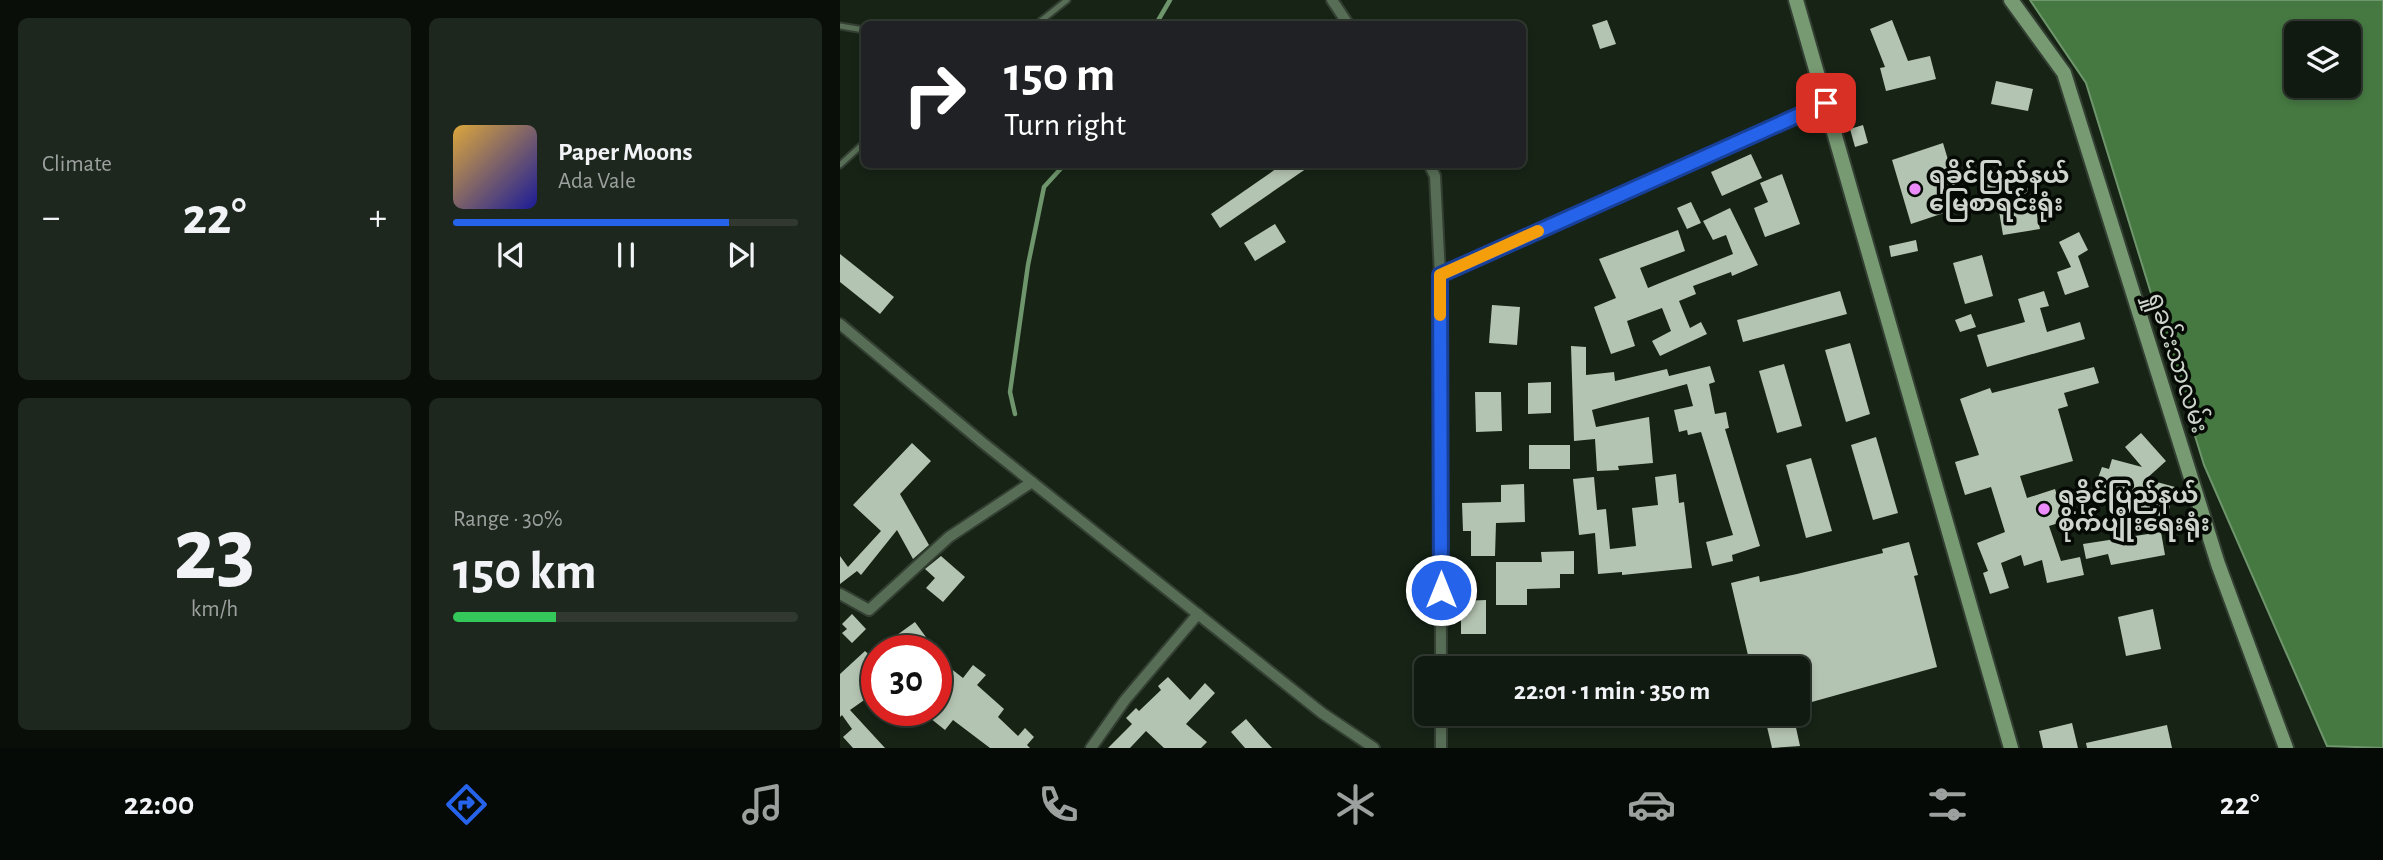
<!DOCTYPE html>
<html lang="en">
<head>
<meta charset="utf-8">
<style>
	body { margin:0; font-family:"Alegreya Sans","Noto Sans Myanmar",sans-serif; background:#1e271e; color:#f1f3f6; height:100vh; display:flex; flex-direction:column; font-size:26px; white-space:nowrap }
	* { box-sizing:border-box; margin:0 }
	p { font-size:23px; color:#9ca19f }
	.icon { flex:none; width:38px; height:38px; fill:none; stroke:currentColor; stroke-width:2; stroke-linecap:round; stroke-linejoin:round }
	.map { position:relative; flex:1; overflow:hidden }
	.details { display:flex; flex-direction:column; gap:18px; padding:18px; background:#090e09; width:840px }
	.details>* { flex:none }
	.top-card { position:absolute; left:21px; top:21px; width:665px; height:147px; border-radius:10px; box-shadow:0 4px 10px #0003,0 0 0 2px #303830; background:#202124; color:#fff; overflow:hidden }
	.fabs { position:absolute; left:1444px; top:21px; display:grid; gap:14px }
	.fabs a { display:grid; place-items:center; width:77px; height:77px; border-radius:10px; background:#101a10; box-shadow:0 4px 10px #0003,0 0 0 2px #303830; font-size:35px }
	.speed { position:absolute; left:21px; top:635px; display:flex; gap:14px; font-size:35px; font-weight:700; text-align:center }
	.speed>* { display:grid; place-content:center; width:91px; height:91px; border-radius:50%; background:#101a10; box-shadow:0 4px 10px #0003,0 0 0 2px #303830; line-height:1 }
	.speed .limit { border:10px solid #d22; background:#fff; color:#111 }
	.pin { position:absolute; display:grid; place-items:center; width:60px; height:60px; color:#fff; margin:-30px; border-radius:14px; box-shadow:0 4px 10px #0006 }
	.me { position:absolute; width:77px; margin:-38px; rotate:0deg; stroke-linejoin:round; filter:drop-shadow(0 0 5px #0008) }
	.turn { display:flex; align-items:center; gap:24px; height:147px; padding:0 28px; font-size:32px }
	.turn .icon { width:91px; height:91px; stroke-width:2.5 }
	.turn b { display:block; font-size:49px; line-height:60px }
	.big { font-size:52px; font-weight:600; line-height:1.1 }
	.details .tile { flex:1; display:flex; flex-direction:column; justify-content:center; gap:10px; min-width:0; padding:0 24px; border-radius:10px; background:#1e271e }
	.details .dial { align-items:center; gap:0 }
	.dial b { font-size:91px; line-height:1 }
	.song { display:flex; align-items:center; gap:21px }
	.cover { width:84px; height:84px; border-radius:10px; background:linear-gradient(135deg,hsl(40 70% 55%),hsl(240 70% 35%)) }
	.played { height:7px; border-radius:4px; background:linear-gradient(90deg,#2563eb 80%,#303830 80%) }
	.keys { display:flex; justify-content:space-around; direction:ltr }
	.heat { display:flex; justify-content:space-between; align-items:center; font-size:38px; direction:ltr }
	.charge { height:10px; border-radius:5px; background:linear-gradient(90deg,#34c759 30%,#303830 0) }
	.details .tiles { flex:1; display:grid; gap:18px; grid-template-columns:repeat(2,1fr) }
	.trip { position:absolute; left:574px; top:656px; width:396px; height:70px; border-radius:10px; background:#101a10; box-shadow:0 4px 10px #0003,0 0 0 2px #303830; font-weight:600; line-height:70px; text-align:center }
	.dock { display:flex; height:112px; justify-content:space-around; align-items:center; background:#060a06; color:#9ca19f }
	.dock .icon { width:49px; height:49px }
	.dock .current { color:#2563eb }
	.dock b { font-size:32px; color:#f1f3f6 }
	main { display:flex; flex:1; min-height:0 }
	.map>svg:first-child { display:block }
	.water { fill:#467942; stroke:#6e956b; stroke-width:2; fill-rule:evenodd }
	.lines { fill:none; stroke-linecap:round; stroke-linejoin:round }
	.stream { stroke:#6e956b; stroke-width:4.5 }
	.building { fill:#b4c4b2 }
	.lane-casing { stroke:#333f32; stroke-width:9 }
	.street-casing { stroke:#333f32; stroke-width:14 }
	.secondary-casing { stroke:#333f32; stroke-width:18 }
	.lane { stroke:#576d55; stroke-width:5 }
	.street { stroke:#576d55; stroke-width:10 }
	.secondary { stroke:#779a73; stroke-width:14 }
	.route-casing { stroke:#184099; stroke-width:18 }
	.route { stroke:#2563eb; stroke-width:12 }
	.slow { stroke:#f59e0b; stroke-width:12 }
	.poi-dot { fill:#ec8cfa; stroke:#060a05; stroke-width:2.5 }
	.labels { text-anchor:middle; stroke-width:7; stroke-linejoin:round; paint-order:stroke }
	.poi-label { font-size:24px; font-weight:bold; fill:#cdd5cc; stroke:#060a05; text-anchor:start }
	.street-label { font-size:24px; fill:#cdd5cc; stroke:#060a05 }
</style>
</head>
<body>
<main>
<section class="details">
<div class="tiles">
<div class="tile"><p>Climate</p>
<div class="heat"><a>−</a><b class="big">22°</b><a>+</a></div>
</div>
<div class="tile">
<div class="song"><i class="cover"></i><div><b>Paper Moons</b><p>Ada Vale</p></div></div>
<div class="played"></div>
<div class="keys"><svg class="icon" aria-label="previous" viewBox="0 0 24 24"><path d="M18 5L8 12l10 7zM5 5v14"/></svg><svg class="icon" aria-label="pause" viewBox="0 0 24 24"><path d="M8 5v14M16 5v14"/></svg><svg class="icon" aria-label="next" viewBox="0 0 24 24"><path d="M6 5l10 7-10 7zM19 5v14"/></svg></div>
</div>
<div class="tile dial"><b>23</b><p>km/h</p></div>
<div class="tile"><p>Range · 30%</p><b class="big">150 km</b><div class="charge"></div></div>
</div>
</section>
<div class="map">
<svg width="1543" height="748" viewBox="0 0 1543 748">
	<rect width="100%" height="100%" fill="#162315"/>
	<!-- water -->
	<path class="water" d="M1190 0H1543V748L1487 746 1364 465 1246 83ZM1456 33H1508V86H1456Z"/>
	<g class="lines">
		<!-- stream -->
		<g class="stream">
			<path d="M316 24 330 0"/>
			<path d="M175 414 170 392 188 265 204 187 225 164"/>
		</g>
	</g>
	<!-- building -->
	<g class="building">
		<path d="M767 20 776 44 760 49 752 25Z"/>
		<path d="M1052 20 1068 61 1090 56 1096 79 1046 91 1040 68 1045 67 1030 29Z"/>
		<path d="M1156 81 1193 89 1188 111 1151 104Z"/>
		<path d="M1023 125 1028 143 1015 147 1010 129Z"/>
		<path d="M1103 143 1122 207 1071 224 1052 160Z"/>
		<path d="M911 154 922 178 882 196 871 172Z"/>
		<path d="M443 164H473L380 228 371 214Z"/>
		<path d="M1162 170 1171 187 1144 200 1136 183Z"/>
		<path d="M942 174 960 224 925 237 914 208 928 202 920 183Z"/>
		<path d="M851 202 861 223 847 229 837 208Z"/>
		<path d="M1195 205 1200 229 1163 235 1159 211Z"/>
		<path d="M890 208 918 265 892 276 891 272 853 286 856 294 839 301 850 328 861 322 867 334 820 356 812 341 831 331 822 308 787 321 795 346 771 354 754 307 776 298 759 259 838 230 845 251 800 268 808 288 820 283 893 254 886 235 873 240 863 221Z"/>
		<path d="M435 224 446 242 415 261 404 243Z"/>
		<path d="M1239 232 1248 250 1238 256 1249 287 1225 295 1217 272 1231 267 1219 242Z"/>
		<path d="M1076 240 1078 251 1051 257 1049 246Z"/>
		<path d="M0 254 54 297 40 314 0 282Z"/>
		<path d="M1142 255 1153 296 1125 304 1113 263Z"/>
		<path d="M1000 291 1007 314 903 342 897 320Z"/>
		<path d="M1204 291 1209 306 1200 308 1207 332 1240 322 1245 339 1147 367 1137 335 1185 322 1178 299Z"/>
		<path d="M652 305 680 307 677 345 649 343Z"/>
		<path d="M1131 314 1136 327 1120 332 1115 320Z"/>
		<path d="M1010 343 1030 414 1006 422 985 350Z"/>
		<path d="M731 346 746 347V375L774 372 775 381 827 369 829 376 870 366 875 382 869 384 875 414 886 412 889 428 885 429 920 546 892 555 893 561 872 566 866 542 893 535 861 432 848 435 847 430 839 432 834 410 853 406 847 384 752 410 756 427 809 417 813 463 778 466 779 470 757 471 755 439 734 441Z"/>
		<path d="M944 364 962 426 937 433 919 371Z"/>
		<path d="M1254 367 1259 383 1224 393 1228 406 1218 409 1233 461 1180 476 1187 498 1215 489 1225 521 1209 526 1221 561 1240 557 1244 575 1207 583 1202 560 1184 566 1181 555 1161 563 1169 588 1150 594 1143 573 1148 571 1137 543 1165 532 1151 487 1125 495 1115 462 1139 455 1120 399 1150 388 1152 393Z"/>
		<path d="M711 382V413L688 414V383Z"/>
		<path d="M635 392H661L662 431 636 432Z"/>
		<path d="M1301 433 1326 461 1306 479 1335 487 1327 518 1292 508 1294 499 1263 490 1266 480 1258 478 1262 467 1269 469 1272 459 1302 467 1285 447Z"/>
		<path d="M1036 437 1058 513 1033 520 1011 445Z"/>
		<path d="M72 443 91 461 60 494 89 545 73 559 57 530 21 575 17 571 0 584V556L8 567 41 531 13 505Z"/>
		<rect x="689" y="445" width="41" height="24"/>
		<path d="M971 458 992 531 966 538 946 465Z"/>
		<path d="M836 474 839 503 844 502 852 568 782 575V572L758 574 755 533 739 535 733 479 754 477 757 510 766 509 770 549 796 546 792 508 818 505 815 477Z"/>
		<path d="M684 484 685 522 656 523 655 556H631V531H623L622 503 661 502V485Z"/>
		<path d="M1321 532 1325 555 1271 565 1268 554 1246 559 1243 544Z"/>
		<path d="M1069 542 1078 575 1074 576 1097 667 961 705 957 668H911L891 583 919 576 920 582 957 574 1043 553 1042 549Z"/>
		<path d="M734 551V574H720V588L687 589V605H656V562H702L701 552Z"/>
		<path d="M101 556 125 577 103 602 86 588 95 578 85 569Z"/>
		<path d="M646 600V634H621V601Z"/>
		<path d="M1313 609 1321 649 1286 656 1278 617Z"/>
		<path d="M12 614 26 629 12 643 2 633 7 629 2 624Z"/>
		<path d="M75 622 96 651H68L57 635Z"/>
		<path d="M25 651 37 662V691L10 710 45 748H13L3 737 12 729 2 715 0 717V674Z"/>
		<path d="M96 657 123 678 133 665 146 675 137 685 164 709 158 717 178 736 185 728 194 737 187 745 190 748H150L113 720 105 730 80 710H96Z"/>
		<path d="M328 677 350 700 365 683 375 693 346 724 367 742 361 748H324L306 731 290 748H268L292 724 286 718 296 708 299 711 321 690 318 686Z"/>
		<path d="M924 714H953L960 746 932 748Z"/>
		<path d="M406 719 419 734 432 748H405L391 732Z"/>
		<path d="M1232 723 1238 748H1203L1199 731Z"/>
		<path d="M1327 725 1332 748H1247L1246 743Z"/>
	</g>
	<g class="lines">
		<defs>
			<g id="lane">
				<path d="M197 24 227 0"/>
				<path d="M0 26 24 30"/>
				<path d="M0 165 24 143"/>
			</g>
			<g id="street">
				<path d="M492 0 508 24"/>
				<path d="M589 164 595 176 600 275 601 668"/>
				<path d="M600 275 986 103"/>
				<path d="M0 324 143 443 482 713 534 748"/>
				<path d="M0 594 29 610 109 537 192 482"/>
				<path d="M601 714V748"/>
				<path d="M251 748 285 700 358 614"/>
			</g>
			<g id="secondary">
				<path d="M956 0 1171 748"/>
				<path d="M1171 0 1224 73 1378 564 1446 748"/>
			</g>
		</defs>
		<!-- lane casing -->
		<use href="#lane" class="lane-casing"/>
		<!-- street casing -->
		<use href="#street" class="street-casing"/>
		<!-- secondary casing -->
		<use href="#secondary" class="secondary-casing"/>
		<!-- lane -->
		<use href="#lane" class="lane"/>
		<!-- street -->
		<use href="#street" class="street"/>
		<!-- secondary -->
		<use href="#secondary" class="secondary"/>
	</g>
	<g class="lines">
		<defs>
			<path id="route" d="M601 590 600 275 986 103"/>
		</defs>
		<!-- route casing -->
		<use href="#route" class="route-casing"/>
		<!-- route -->
		<use href="#route" class="route"/>
		<!-- slow -->
		<path class="slow" d="M600 315V275L698 231"/>
	</g>
	<!-- markers -->
	<g class="poi-dot">
		<circle cx="1075" cy="189" r="7"/>
		<circle cx="1204" cy="509" r="7"/>
	</g>
	<g class="labels">
		<!-- poi labels -->
		<g class="poi-label">
			<text x="1089" y="183">ရခိုင်ပြည်နယ်<tspan x="1089" dy="28">မြေစာရင်းရုံး</tspan></text>
			<text x="1218" y="503">ရခိုင်ပြည်နယ်<tspan x="1218" dy="28">စိုက်ပျိုးရေးရုံး</tspan></text>
		</g>
		<!-- street labels -->
		<g class="street-label">
			<text transform="translate(1338 362) rotate(72)" y="8">ရှုခင်းသာလမ်း</text>
		</g>
	</g>
</svg>
<div class="fabs">
<a><svg class="icon" aria-label="layers" viewBox="0 0 24 24"><path d="M12 4l9 5-9 5-9-5zM3 14l9 5 9-5"/></svg></a>
</div>
<div class="speed"><div class="limit">30</div></div>
<div class="pin" style="left:986px;top:103px;background:#d93025"><svg class="icon" aria-label="arrive" viewBox="0 0 24 24"><path d="M6 21V4h12l-3 4 3 4H6"/></svg></div>
<svg class="me" style="left:601px;top:590px" viewBox="-20 -20 40 40"><circle r="17" fill="#2563eb" stroke="#fff" stroke-width="3"/><path d="M0-11L8 9 0 5-8 9z" fill="#fff"/></svg>
<div class="trip">22:01 · 1 min · 350 m</div>
<div class="top-card">
<div class="turn"><svg class="icon" aria-label="right" viewBox="0 0 24 24"><path d="M7 20v-9h11M14 6l5 5-5 5"/></svg><div><b>150 m</b>Turn right</div></div>
</div>
</div>
</main>
<nav class="dock">
<b>22:00</b>
<svg class="icon current" aria-label="directions" viewBox="0 0 24 24"><path d="M12 3l9 9-9 9-9-9zM9 14v-3h6M13 9l2 2-2 2"/></svg>
<svg class="icon" aria-label="music" viewBox="0 0 24 24"><path d="M9 18V5l10-2v13"/><circle cx="6" cy="18" r="3"/><circle cx="16" cy="16" r="3"/></svg>
<svg class="icon" aria-label="phone" viewBox="0 0 24 24"><path d="M5 4h4l2 5-3 2q2 4 5 5l2-3 5 2v4C11 20 4 13 5 4z"/></svg>
<svg class="icon" aria-label="climate" viewBox="0 0 24 24"><path d="M12 3v18M4 7l16 10M4 17L20 7"/></svg>
<svg class="icon" aria-label="car" viewBox="0 0 24 24"><path d="M5 17H2v-5l4-1 3-4h7l3 4 3 1v5h-3M9 17h6M6 11h13"/><circle cx="7" cy="17" r="2"/><circle cx="17" cy="17" r="2"/></svg>
<svg class="icon" aria-label="filters" viewBox="0 0 24 24"><path d="M4 7h16M4 17h16"/><circle cx="9" cy="7" r="2"/><circle cx="15" cy="17" r="2"/></svg>
<b>22°</b>
</nav>
</body>
</html>
